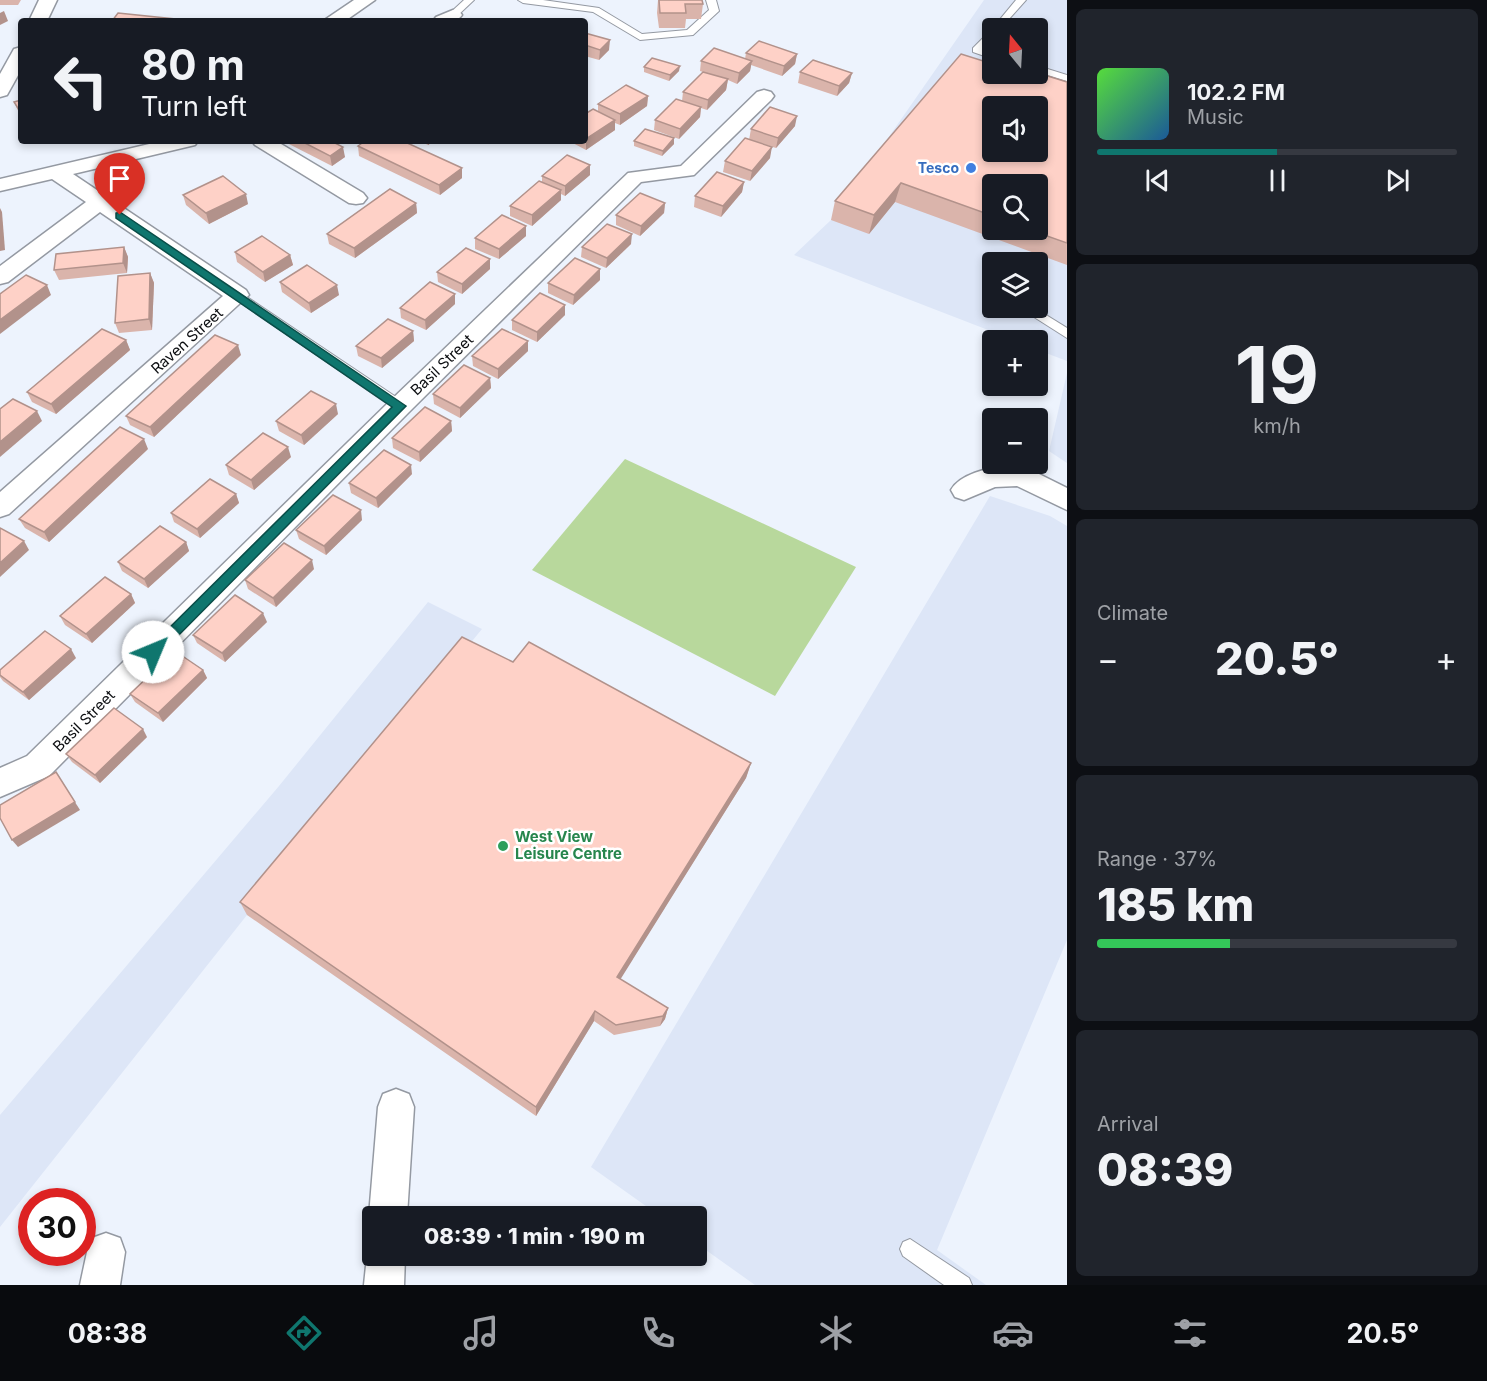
<!DOCTYPE html>
<html lang="en">
<head>
<meta charset="utf-8">
<style>
	body { margin:0; font-family:Inter,sans-serif; background:#20242c; color:#f1f3f6; height:100vh; display:flex; flex-direction:column; font-size:22px; white-space:nowrap }
	* { box-sizing:border-box; margin:0 }
	p { font-size:20px; color:#9ea1a6 }
	.icon { flex:none; width:33px; height:33px; fill:none; stroke:currentColor; stroke-width:2; stroke-linecap:round; stroke-linejoin:round }
	.map { position:relative; flex:1; overflow:hidden }
	.side { display:flex; flex-direction:column; gap:9px; padding:9px; background:#0d0f14; width:420px }
	.side>* { flex:none }
	.guide { position:absolute; left:18px; top:18px; width:570px; height:126px; border-radius:6px; box-shadow:0 3px 9px #0003; background:#171b24; color:#f1f3f6; overflow:hidden }
	.needle { width:39px; rotate:342deg }
	.buttons { position:absolute; left:982px; top:18px; display:grid; gap:12px }
	.buttons a { display:grid; place-items:center; width:66px; height:66px; border-radius:6px; background:#171b24; box-shadow:0 3px 9px #0003; font-size:30px }
	.speed { position:absolute; left:18px; top:1188px; display:flex; gap:12px; font-size:30px; font-weight:700; text-align:center }
	.speed>* { display:grid; place-content:center; width:78px; height:78px; border-radius:50%; background:#171b24; box-shadow:0 3px 9px #0003; line-height:1 }
	.speed .limit { border:9px solid #d22; background:#fff; color:#111 }
	.pin { position:absolute; display:grid; place-items:center; width:51px; height:51px; color:#fff; margin:-62px -26px; border-radius:50% 50% 50% 0; rotate:-45deg; box-shadow:0 0 6px #0007 }
	.pin .icon { rotate:45deg }
	.me { position:absolute; width:66px; margin:-33px; rotate:45deg; stroke-linejoin:round; filter:drop-shadow(0 0 4px #0008) }
	.turn { display:flex; align-items:center; gap:21px; height:126px; padding:0 24px; font-size:27px }
	.turn .icon { width:78px; height:78px; stroke-width:2.5 }
	.turn b { display:block; font-size:42px; line-height:51px }
	.big { font-size:45px; font-weight:800; line-height:1.1 }
	.side .tile { flex:1; display:flex; flex-direction:column; justify-content:center; gap:9px; min-width:0; padding:0 21px; border-radius:9px; background:#20242c }
	.side .dial { align-items:center; gap:0 }
	.dial b { font-size:78px; line-height:1 }
	.song { display:flex; align-items:center; gap:18px }
	.cover { width:72px; height:72px; border-radius:9px; background:linear-gradient(135deg,hsl(110 70% 55%),hsl(210 70% 35%)) }
	.played { height:6px; border-radius:3px; background:linear-gradient(90deg,#0f766e 50%,#363941 50%) }
	.keys { display:flex; justify-content:space-around; direction:ltr }
	.heat { display:flex; justify-content:space-between; align-items:center; font-size:33px; direction:ltr }
	.charge { height:9px; border-radius:4px; background:linear-gradient(90deg,#34c759 37%,#363941 0) }
	.trip { position:absolute; left:362px; top:1206px; width:345px; height:60px; border-radius:6px; background:#171b24; box-shadow:0 3px 9px #0003; font-weight:800; line-height:60px; text-align:center }
	.dock { display:flex; height:96px; justify-content:space-around; align-items:center; background:#090b0e; color:#9ea1a6 }
	.dock .icon { width:42px; height:42px }
	.dock .active { color:#0f766e }
	.dock b { font-size:27px; color:#f1f3f6 }
	main { display:flex; flex:1; min-height:0 }
	.map>svg:first-child { display:block }
	.built { fill:#dde6f7; fill-rule:evenodd }
	.green { fill:#b8d89c }
	.lines { fill:none; stroke-linecap:round; stroke-linejoin:round }
	.lane-casing { stroke:#9499a2; stroke-width:2 }
	.street-casing { stroke:#9499a2; stroke-width:3 }
	.lane { fill:#fff; fill-rule:evenodd }
	.street { fill:#fff; fill-rule:evenodd }
	.wall { fill:#dab4ab; fill-rule:evenodd }
	.shaded-wall { fill:#b2928b }
	.building { fill:#fed1c7; stroke:#b2928b; stroke-width:1.5; fill-rule:evenodd }
	.route { fill:#0f766e; stroke:#0a4d48; stroke-width:1.5 }
	.shop-dot { fill:#3f7fe0; stroke:#fff; stroke-width:2 }
	.leisure-dot { fill:#2e9e5b; stroke:#fff; stroke-width:2 }
	.labels { text-anchor:middle; stroke-width:5; stroke-linejoin:round; paint-order:stroke }
	.far-shop-label { font-size:14px; font-weight:bold; fill:#366cbe; stroke:#fff; text-anchor:end }
	.street-label { font-size:15px; fill:#0c0e11; stroke:#fff }
	.leisure-label { font-size:15px; font-weight:bold; fill:#27864d; stroke:#fff; text-anchor:start }
</style>
</head>
<body>
<main>
<div class="map">
<svg width="1067" height="1285" viewBox="0 0 1067 1285">
	<rect width="100%" height="100%" fill="#edf3fd"/>
	<!-- built -->
	<g class="built">
		<path d="M984 0H1067V361L1038 350V340H1014L794 255 831 220ZM993 28H1038V74H993ZM993 106H1038V152H993ZM993 184H1038V230H993ZM993 262H1038V308H993Z"/>
		<path d="M1067 373V463L1049 451Z"/>
		<path d="M990 496 1050 516 1067 526V940L937 1250 986 1285H755L696 1243V1216H660L591 1167Z"/>
		<path d="M428 602 482 629 247 915 0 1227V1115L279 786Z"/>
	</g>
	<!-- green -->
	<path class="green" d="M625 459 856 567 775 696 532 570Z"/>
	<g class="lines">
		<defs>
			<g id="lane">
				<path d="M464 0H474L456 17H450V13Z"/>
				<path d="M518 0H543L599 8 642 34 687 30 709 10 706 0H716L719 11 693 35 640 40 593 12 523 3Z"/>
				<path d="M1016 0H1026L1001 28H993V38L982 49 993 53V59L973 52V48L992 29Z"/>
				<path d="M1038 66 1067 75V81L1038 72Z"/>
				<path d="M238 291 405 403 406 406 405 409H395L234 298 232 295Z"/>
				<path d="M1038 310 1067 328V338L1034 317 1032 314Z"/>
				<path d="M910 1239 969 1278 972 1285H944L903 1256 900 1249 903 1242Z"/>
			</g>
			<g id="street">
				<path d="M39 0H57L47 21H29Z"/>
				<path d="M354 0H375L345 21H323Z"/>
				<path d="M453 10 459 11 462 15C456 24 443 21 433 21L436 17Z"/>
				<path d="M21 47V70L7 95 0 97V74L14 49Z"/>
				<path d="M764 90 771 92 774 96 771 100 694 175 641 182 409 412 49 776 0 797V768L27 756 391 400 628 173 681 166 757 92Z"/>
				<path d="M162 141H198L195 145 73 174 246 290 249 295 9 514 0 517V492L223 296 100 212 8 282 0 284V266L86 202 52 179 0 191V179Z"/>
				<path d="M252 141H276L363 193 367 198 363 203 356 204 349 203 255 145Z"/>
				<path d="M1005 466 1037 473 1067 488V510L1017 486 995 487 964 500 955 497 951 490C960 474 988 468 1005 466Z"/>
				<path d="M396 1089 409 1094 414 1107 407 1216H372V1223L369 1216 378 1107 383 1094Z"/>
				<path d="M106 1233 120 1238 125 1252 120 1285H80L87 1252 92 1238Z"/>
				<path d="M372 1243V1256H405L404 1285H364L367 1256Z"/>
			</g>
		</defs>
		<!-- lane casing -->
		<use href="#lane" class="lane-casing"/>
		<!-- street casing -->
		<use href="#street" class="street-casing"/>
		<!-- lane -->
		<use href="#lane" class="lane"/>
		<!-- street -->
		<use href="#street" class="street"/>
	</g>
	<!-- wall -->
	<g class="wall">
		<path d="M0 0H21L18 5H0Z"/>
		<path d="M658 0 703 4 701 19H686L685 28H659L657 13Z"/>
		<path d="M585 33 609 50 599 60 585 56Z"/>
		<path d="M746 53 797 54 795 64 782 76 751 65 750 71 737 84 728 80 726 90 707 110 701 108 700 117 679 139 654 130 655 120 682 101 683 92 703 72 700 71 701 61 745 59Z"/>
		<path d="M644 67 679 71 669 81 644 72Z"/>
		<path d="M800 72 852 73 849 83 837 96 798 83Z"/>
		<path d="M1067 82V265L895 202 869 234 831 220 835 201ZM993 184 1038 230H993Z"/>
		<path d="M648 96 647 106 620 125 615 123V130L586 150 569 141H585V114L598 111V104Z"/>
		<path d="M21 100V117L14 102Z"/>
		<path d="M795 126 776 148 749 140 751 129Z"/>
		<path d="M674 138V144L662 156 634 146V141Z"/>
		<path d="M287 141H331L345 157 332 166 287 143Z"/>
		<path d="M420 141H434L428 145Z"/>
		<path d="M358 146 462 168V178L440 195 359 156Z"/>
		<path d="M770 158 750 181 723 172 725 161Z"/>
		<path d="M590 175 565 196 561 194V200L532 226 510 216V206L542 182V176Z"/>
		<path d="M744 182 742 192 721 217 694 207 695 196Z"/>
		<path d="M183 195 248 204 209 224 186 205Z"/>
		<path d="M416 203 417 213 355 258 329 244 327 234Z"/>
		<path d="M665 203 664 213 640 236 616 225V215Z"/>
		<path d="M526 226V236L499 259 475 249V238Z"/>
		<path d="M631 244 606 268 581 257 582 247Z"/>
		<path d="M124 247 128 257 127 273 59 280 54 270Z"/>
		<path d="M235 252 290 255 293 265 265 282 237 262Z"/>
		<path d="M490 259V269L462 294 438 282 437 272Z"/>
		<path d="M150 273 154 283 152 330 119 333 115 323Z"/>
		<path d="M600 280 573 305 548 293V283Z"/>
		<path d="M280 282 339 295 311 313 282 292Z"/>
		<path d="M455 304 426 330 401 318 400 308Z"/>
		<path d="M565 315 537 342 512 330V320Z"/>
		<path d="M413 331 414 341 382 368 358 356 356 346Z"/>
		<path d="M126 340 130 350 56 414 32 402 27 392Z"/>
		<path d="M528 341V351L498 379 473 366 472 356Z"/>
		<path d="M241 355 154 437 130 425 126 416Z"/>
		<path d="M490 378 491 388 460 418 434 404 433 394Z"/>
		<path d="M338 414 304 445 279 431 276 421Z"/>
		<path d="M451 421 452 431 420 462 393 448 392 438Z"/>
		<path d="M148 449 49 542 25 528 19 519Z"/>
		<path d="M291 457 254 490 229 475 226 465Z"/>
		<path d="M412 474 378 508 351 493 349 483Z"/>
		<path d="M236 494 239 503 200 538 174 522 171 513Z"/>
		<path d="M362 520 326 555 299 539 296 530Z"/>
		<path d="M186 542 189 551 148 588 122 571 118 562Z"/>
		<path d="M314 569 276 607 248 589 245 580Z"/>
		<path d="M131 594 135 603 92 643 65 625 60 616Z"/>
		<path d="M267 622 225 662 197 643 193 635Z"/>
		<path d="M76 658 29 700 3 681 0 677V670Z"/>
		<path d="M513 662 751 763 746 778 620 979 668 1008 665 1019 660 1026 614 1035 594 1021 536 1116 247 915 240 902Z"/>
		<path d="M203 670 207 678 163 722 135 702 130 694Z"/>
		<path d="M147 737 100 783 72 762 66 754Z"/>
	</g>
	<!-- shaded-wall -->
	<g class="shaded-wall">
		<path d="M4 11 8 21 0 25V13Z"/>
		<path d="M610 40 609 50 599 60 600 50Z"/>
		<path d="M797 54 795 64 782 76 784 66Z"/>
		<path d="M752 61 750 71 737 84 739 73Z"/>
		<path d="M680 66 679 71 669 81 670 75Z"/>
		<path d="M852 73 849 83 837 96 839 86Z"/>
		<path d="M728 79 726 90 707 110 708 100Z"/>
		<path d="M648 96 647 106 620 125V114Z"/>
		<path d="M701 107 700 117 679 139 680 129Z"/>
		<path d="M797 116 795 126 776 148 778 138Z"/>
		<path d="M615 120V130L586 150V139Z"/>
		<path d="M674 138V144L662 156 663 151Z"/>
		<path d="M428 141H434L428 145Z"/>
		<path d="M343 147 345 157 332 166 330 156Z"/>
		<path d="M772 147 770 158 750 181 752 171Z"/>
		<path d="M590 165V175L565 196V186Z"/>
		<path d="M462 168V178L440 195 439 185Z"/>
		<path d="M744 182 742 192 721 217 723 206Z"/>
		<path d="M901 183 895 202 869 234 874 215Z"/>
		<path d="M561 190V200L532 226V215Z"/>
		<path d="M246 194 248 204 209 224 206 213Z"/>
		<path d="M416 203 417 213 355 258 354 248Z"/>
		<path d="M665 203 664 213 640 236 641 226Z"/>
		<path d="M0 208 2 212 5 250 0 251Z"/>
		<path d="M526 226V236L499 259V249Z"/>
		<path d="M632 234 631 244 606 268 607 258Z"/>
		<path d="M124 247 128 257 127 273 123 263Z"/>
		<path d="M290 255 293 265 265 282 263 272Z"/>
		<path d="M490 259V269L462 294V284Z"/>
		<path d="M600 269V280L573 305 574 295Z"/>
		<path d="M150 273 154 283 152 330 149 319Z"/>
		<path d="M47 285 51 295 0 334V320Z"/>
		<path d="M337 285 339 295 311 313 309 303Z"/>
		<path d="M455 294V304L426 330 425 320Z"/>
		<path d="M565 305V315L537 342V332Z"/>
		<path d="M413 331 414 341 382 368 381 358Z"/>
		<path d="M126 340 130 350 56 414 51 404Z"/>
		<path d="M528 341V351L498 379V369Z"/>
		<path d="M238 345 241 355 154 437 150 427Z"/>
		<path d="M490 378 491 388 460 418V408Z"/>
		<path d="M336 404 338 414 304 445 301 435Z"/>
		<path d="M37 411 42 421 0 457V442Z"/>
		<path d="M451 421 452 431 420 462 419 452Z"/>
		<path d="M144 439 148 449 49 542 44 532Z"/>
		<path d="M288 447 291 457 254 490 251 480Z"/>
		<path d="M411 465 412 474 378 508 376 498Z"/>
		<path d="M236 494 239 503 200 538 197 529Z"/>
		<path d="M361 510 362 520 326 555 324 546Z"/>
		<path d="M24 541 29 550 0 577V563Z"/>
		<path d="M186 542 189 551 148 588 144 579Z"/>
		<path d="M312 560 314 569 276 607 273 598Z"/>
		<path d="M131 594 135 603 92 643 86 634Z"/>
		<path d="M263 613 267 622 225 662 222 653Z"/>
		<path d="M71 649 76 658 29 700 23 692Z"/>
		<path d="M203 670 207 678 163 722 158 713Z"/>
		<path d="M143 729 147 737 100 783 95 775Z"/>
		<path d="M751 763 746 778 615 988 617 977Z"/>
		<path d="M56 772 80 810 18 847 12 840Z"/>
		<path d="M668 1008 665 1019 660 1026 663 1016Z"/>
		<path d="M595 1011 594 1021 536 1116V1107Z"/>
	</g>
	<!-- building -->
	<g class="building">
		<path d="M659 0H702L703 4H685L686 13H660Z"/>
		<path d="M118 13 185 20V21H112Z"/>
		<path d="M585 33 610 40 600 50 585 45Z"/>
		<path d="M759 41 797 54 784 66 746 53Z"/>
		<path d="M714 48 752 61 739 73 701 61Z"/>
		<path d="M961 54 993 64V74L1038 73 1067 82V243L1030 230H1038V184H993V216L901 183 874 215 835 201ZM993 106H1038V152H993Z"/>
		<path d="M652 58 680 66 670 75 644 67Z"/>
		<path d="M813 60 852 73 839 86 800 72Z"/>
		<path d="M703 72 728 79 708 100 683 92Z"/>
		<path d="M626 85 648 96 620 114 598 104Z"/>
		<path d="M676 99 701 107 680 129 655 120Z"/>
		<path d="M21 100V113L14 102Z"/>
		<path d="M770 107 797 116 778 138 751 129Z"/>
		<path d="M593 109 615 120 586 139H585V114Z"/>
		<path d="M645 129 674 138 663 151 634 141Z"/>
		<path d="M745 138 772 147 752 171 725 161Z"/>
		<path d="M301 141H331L343 147 330 156Z"/>
		<path d="M365 141H403L462 168 439 185 358 146Z"/>
		<path d="M567 155 590 165 565 186 542 176Z"/>
		<path d="M717 172 744 182 723 206 695 196Z"/>
		<path d="M223 176 246 194 206 213 183 195Z"/>
		<path d="M539 181 561 190 532 215 510 206Z"/>
		<path d="M390 189 416 203 354 248 327 234Z"/>
		<path d="M640 193 665 203 641 226 616 215Z"/>
		<path d="M502 215 526 226 499 249 475 238Z"/>
		<path d="M607 224 632 234 607 258 582 247Z"/>
		<path d="M262 236 290 255 263 272 235 252Z"/>
		<path d="M124 247 123 263 54 270 56 254Z"/>
		<path d="M466 248 490 259 462 284 437 272Z"/>
		<path d="M575 258 600 269 574 295 548 283Z"/>
		<path d="M307 265 337 285 309 303 280 282Z"/>
		<path d="M150 273 149 319 115 323 118 276Z"/>
		<path d="M26 275 47 285 0 320V294Z"/>
		<path d="M430 282 455 294 425 320 400 308Z"/>
		<path d="M540 293 565 305 537 332 512 320Z"/>
		<path d="M388 319 413 331 381 358 356 346Z"/>
		<path d="M102 329 126 340 51 404 27 392Z"/>
		<path d="M502 329 528 341 498 369 472 356Z"/>
		<path d="M215 335 238 345 150 427 126 416Z"/>
		<path d="M464 365 490 378 460 408 433 394Z"/>
		<path d="M311 391 336 404 301 435 276 421Z"/>
		<path d="M13 399 37 411 0 442V409Z"/>
		<path d="M425 407 451 421 419 452 392 438Z"/>
		<path d="M120 427 144 439 44 532 19 519Z"/>
		<path d="M263 433 288 447 251 480 226 465Z"/>
		<path d="M384 450 411 465 376 498 349 483Z"/>
		<path d="M210 479 236 494 197 529 171 513Z"/>
		<path d="M333 495 361 510 324 546 296 530Z"/>
		<path d="M160 526 186 542 144 579 118 562Z"/>
		<path d="M0 528 24 541 0 563Z"/>
		<path d="M284 543 312 560 273 598 245 580Z"/>
		<path d="M105 577 131 594 86 634 60 616Z"/>
		<path d="M235 595 263 613 222 653 193 635Z"/>
		<path d="M45 631 71 649 23 692 0 675V670Z"/>
		<path d="M462 637 513 662 529 642 751 763 617 977 668 1008 663 1016 616 1025 595 1011 536 1107 240 902Z"/>
		<path d="M175 651 203 670 158 713 130 694Z"/>
		<path d="M114 708 143 729 95 775 66 754Z"/>
		<path d="M56 772 75 802 12 840 0 818V805Z"/>
	</g>
	<!-- route -->
	<path class="route" d="M120 212 406 406 158 656H149L147 652 149 648 392 407 116 218V213Z"/>
	<!-- markers -->
	<circle class="shop-dot" cx="971" cy="168" r="6"/>
	<circle class="leisure-dot" cx="503" cy="846" r="6"/>
	<g class="labels">
		<!-- far-shop labels -->
		<g class="far-shop-label">
			<text x="959" y="173">Tesco</text>
		</g>
		<!-- street labels -->
		<g class="street-label">
			<text transform="translate(187 341) rotate(-42)" y="5">Raven Street</text>
			<text transform="translate(442 365) rotate(-44)" y="5">Basil Street</text>
			<text transform="translate(84 721) rotate(-45)" y="5">Basil Street</text>
		</g>
		<!-- leisure labels -->
		<g class="leisure-label">
			<text x="515" y="842">West View<tspan x="515" dy="17">Leisure Centre</tspan></text>
		</g>
	</g>
</svg>
<div class="buttons">
<a><svg class="needle" viewBox="-14 -14 28 28"><path d="M0-13l5 13h-10z" fill="#e53935"/><path d="M0 13l5-13h-10z" fill="#9ea1a6"/></svg></a>
<a><svg class="icon" aria-label="sound" viewBox="0 0 24 24"><path d="M4 9h4l5-4v14l-5-4H4zM17 9q2 3 0 6"/></svg></a>
<a><svg class="icon" aria-label="search" viewBox="0 0 24 24"><circle cx="10" cy="10" r="6"/><path d="M15 15l6 6"/></svg></a>
<a><svg class="icon" aria-label="layers" viewBox="0 0 24 24"><path d="M12 4l9 5-9 5-9-5zM3 14l9 5 9-5"/></svg></a>
<a>+</a>
<a>−</a>
</div>
<div class="speed"><div class="limit">30</div></div>
<div class="pin" style="left:120px;top:215px;background:#d93025"><svg class="icon" aria-label="arrive" viewBox="0 0 24 24"><path d="M6 21V4h12l-3 4 3 4H6"/></svg></div>
<svg class="me" style="left:153px;top:652px" viewBox="-20 -20 40 40"><circle r="19" fill="#fff"/><path d="M0-13L10 11 0 6-10 11z" fill="#0f766e"/></svg>
<div class="trip">08:39 · 1 min · 190 m</div>
<div class="guide">
<div class="turn"><svg class="icon" aria-label="left" viewBox="0 0 24 24"><path d="M17 20v-9H6M10 6l-5 5 5 5"/></svg><div><b>80 m</b>Turn left</div></div>
</div>
</div>
<section class="side">
<div class="tile">
<div class="song"><i class="cover"></i><div><b>102.2 FM</b><p>Music</p></div></div>
<div class="played"></div>
<div class="keys"><svg class="icon" aria-label="previous" viewBox="0 0 24 24"><path d="M18 5L8 12l10 7zM5 5v14"/></svg><svg class="icon" aria-label="pause" viewBox="0 0 24 24"><path d="M8 5v14M16 5v14"/></svg><svg class="icon" aria-label="next" viewBox="0 0 24 24"><path d="M6 5l10 7-10 7zM19 5v14"/></svg></div>
</div>
<div class="tile dial"><b>19</b><p>km/h</p></div>
<div class="tile"><p>Climate</p>
<div class="heat"><a>−</a><b class="big">20.5°</b><a>+</a></div>
</div>
<div class="tile"><p>Range · 37%</p><b class="big">185 km</b><div class="charge"></div></div>
<div class="tile"><p>Arrival</p><b class="big">08:39</b></div>
</section>
</main>
<nav class="dock">
<b>08:38</b>
<svg class="icon active" aria-label="directions" viewBox="0 0 24 24"><path d="M12 3l9 9-9 9-9-9zM9 14v-3h6M13 9l2 2-2 2"/></svg>
<svg class="icon" aria-label="music" viewBox="0 0 24 24"><path d="M9 18V5l10-2v13"/><circle cx="6" cy="18" r="3"/><circle cx="16" cy="16" r="3"/></svg>
<svg class="icon" aria-label="phone" viewBox="0 0 24 24"><path d="M5 4h4l2 5-3 2q2 4 5 5l2-3 5 2v4C11 20 4 13 5 4z"/></svg>
<svg class="icon" aria-label="climate" viewBox="0 0 24 24"><path d="M12 3v18M4 7l16 10M4 17L20 7"/></svg>
<svg class="icon" aria-label="car" viewBox="0 0 24 24"><path d="M5 17H2v-5l4-1 3-4h7l3 4 3 1v5h-3M9 17h6M6 11h13"/><circle cx="7" cy="17" r="2"/><circle cx="17" cy="17" r="2"/></svg>
<svg class="icon" aria-label="filters" viewBox="0 0 24 24"><path d="M4 7h16M4 17h16"/><circle cx="9" cy="7" r="2"/><circle cx="15" cy="17" r="2"/></svg>
<b>20.5°</b>
</nav>
</body>
</html>
